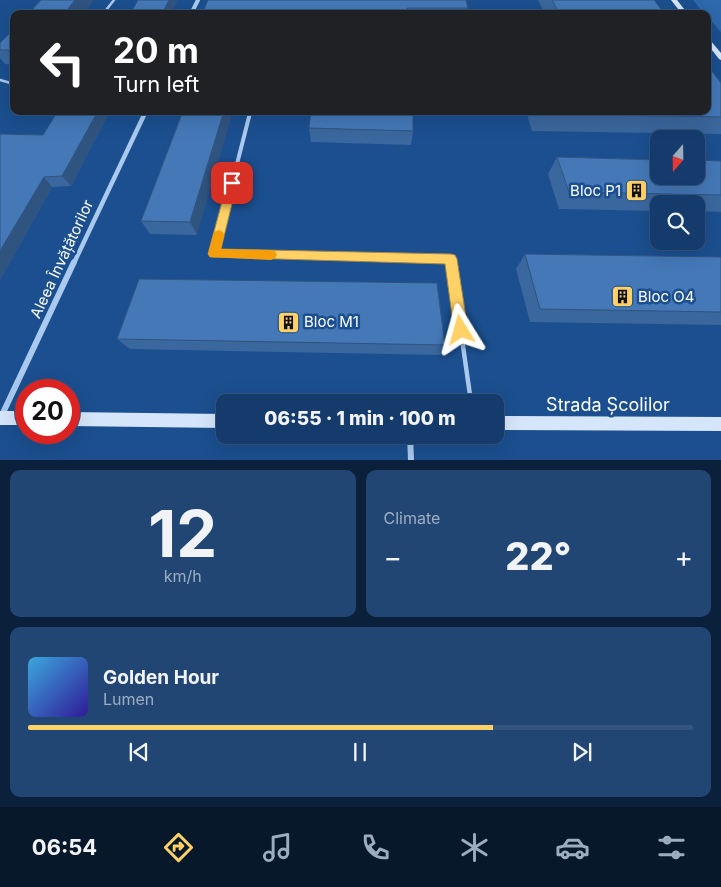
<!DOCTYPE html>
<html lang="en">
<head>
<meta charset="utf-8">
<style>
	body { margin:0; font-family:Inter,sans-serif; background:#214673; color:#f1f3f6; height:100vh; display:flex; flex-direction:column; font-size:19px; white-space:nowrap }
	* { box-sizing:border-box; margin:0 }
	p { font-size:16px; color:#9dadc1 }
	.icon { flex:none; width:28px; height:28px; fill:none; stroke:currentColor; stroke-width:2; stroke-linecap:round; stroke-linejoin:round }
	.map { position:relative; height:460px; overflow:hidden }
	.details { display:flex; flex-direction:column; gap:10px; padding:10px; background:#0b203b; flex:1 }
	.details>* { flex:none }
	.banner { position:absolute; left:10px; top:10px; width:701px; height:105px; border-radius:10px; box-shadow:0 5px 20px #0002,0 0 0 1px #33557e; background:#202124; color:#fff; overflow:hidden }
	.needle { width:32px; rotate:200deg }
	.buttons { position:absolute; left:650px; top:130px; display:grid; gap:10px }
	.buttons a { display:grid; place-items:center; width:55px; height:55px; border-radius:10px; background:#143b6b; box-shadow:0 5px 20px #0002,0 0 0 1px #33557e; font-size:25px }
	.speed { position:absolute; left:15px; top:379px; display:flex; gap:10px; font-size:25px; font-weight:700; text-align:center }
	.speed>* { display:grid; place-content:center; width:65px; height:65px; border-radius:50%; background:#143b6b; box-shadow:0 5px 20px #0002,0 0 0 1px #33557e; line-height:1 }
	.speed .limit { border:8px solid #d22; background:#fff; color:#111 }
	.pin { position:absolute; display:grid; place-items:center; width:42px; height:42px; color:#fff; margin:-21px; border-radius:10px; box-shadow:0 2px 8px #0006 }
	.me { position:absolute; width:55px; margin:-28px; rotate:352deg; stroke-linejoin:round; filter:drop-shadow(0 0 4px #0008) }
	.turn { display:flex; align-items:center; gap:18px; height:105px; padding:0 20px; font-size:22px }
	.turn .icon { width:65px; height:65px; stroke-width:2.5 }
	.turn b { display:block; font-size:35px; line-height:42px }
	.big { font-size:38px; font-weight:800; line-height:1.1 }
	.details .tile { flex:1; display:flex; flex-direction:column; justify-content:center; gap:8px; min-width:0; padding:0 18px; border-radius:10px; background:#214673 }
	.details .dial { align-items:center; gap:0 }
	.dial b { font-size:65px; line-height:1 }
	.song { display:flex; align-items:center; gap:15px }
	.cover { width:60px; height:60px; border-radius:8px; background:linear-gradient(135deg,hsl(200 70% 55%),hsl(250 70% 35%)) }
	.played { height:5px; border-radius:2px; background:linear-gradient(90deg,#ffd166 70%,#33557e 70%) }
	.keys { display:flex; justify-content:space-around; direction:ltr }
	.heat { display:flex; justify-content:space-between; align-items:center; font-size:28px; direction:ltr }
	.details .tiles { flex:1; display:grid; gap:10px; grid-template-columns:1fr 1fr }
	.tile:last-child { grid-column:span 2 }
	.trip { position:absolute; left:216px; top:394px; width:288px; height:50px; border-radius:10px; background:#143b6b; box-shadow:0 5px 20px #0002,0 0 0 1px #33557e; font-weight:800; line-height:50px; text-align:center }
	.tab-bar { display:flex; height:80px; justify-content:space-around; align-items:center; background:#08182b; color:#9dadc1 }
	.tab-bar .icon { width:35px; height:35px }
	.tab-bar .selected { color:#ffd166 }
	.tab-bar b { font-size:22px; color:#f1f3f6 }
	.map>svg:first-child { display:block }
	.green { fill:#2e69ad }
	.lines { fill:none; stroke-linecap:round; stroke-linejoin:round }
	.lane-far2 { stroke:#a9c9ee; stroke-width:2.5 }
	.lane-far1 { stroke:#a9c9ee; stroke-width:4 }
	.lane { stroke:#a9c9ee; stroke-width:4.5 }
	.street-far2 { stroke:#a9c9ee; stroke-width:4 }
	.street-far1 { stroke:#a9c9ee; stroke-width:4.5 }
	.street { stroke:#a9c9ee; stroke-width:6 }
	.secondary { fill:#d6e6fa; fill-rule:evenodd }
	.wall { fill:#3a679d }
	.shaded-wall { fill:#305480 }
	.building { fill:#4478b7; stroke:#305480 }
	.route { fill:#ffd166; stroke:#a68842 }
	.slow { fill:#f59e0b }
	.labels { text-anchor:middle; stroke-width:5; stroke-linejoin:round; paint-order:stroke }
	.poi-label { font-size:15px; fill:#fff; stroke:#1b4f8f; text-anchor:start }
	.street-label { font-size:15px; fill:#fff; stroke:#1b4f8f }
	.near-street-label { font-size:18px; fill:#fff; stroke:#1b4f8f }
</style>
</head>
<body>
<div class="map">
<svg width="721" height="460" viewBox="0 0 721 460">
	<rect width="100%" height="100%" fill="#1b4f8f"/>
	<!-- green -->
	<path class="green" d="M693 0H721V32L708 17V14H704Z"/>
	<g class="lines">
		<!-- lane-far2 -->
		<g class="lane-far2">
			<path d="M103 14 114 0"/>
			<path d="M0 80 14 84"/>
			<path d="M249 114 250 111"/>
		</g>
		<!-- lane-far1 -->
		<path class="lane-far1" d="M250 113 214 254 451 259 452 263"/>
		<!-- lane -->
		<path class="lane" d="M451 262 471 402"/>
		<!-- street-far2 -->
		<g class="street-far2">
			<path d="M191 14 198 0"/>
			<path d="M145 114 146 111"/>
		</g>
		<!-- street-far1 -->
		<path class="street-far1" d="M74 263 145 113"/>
		<!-- street -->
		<g class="street">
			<path d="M2 415 74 262"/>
			<path d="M410 435 411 460"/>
		</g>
		<!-- secondary -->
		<g class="secondary">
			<path d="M671 0H677L688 14H682Z"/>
			<path d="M708 39 710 40 721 53V60L719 59 708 45Z"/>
			<rect x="0" y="411" width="26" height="14"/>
			<path d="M69 412 225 414V428L69 426Z"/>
			<path d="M495 416 721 417V431L495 430Z"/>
		</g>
	</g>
	<!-- wall -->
	<g class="wall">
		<path d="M208 0 468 8 467 14H202Z"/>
		<path d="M538 0H654L665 14H545Z"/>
		<path d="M14 29V65L5 64 0 58V43Z"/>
		<path d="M721 83V134L532 131 526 111H708Z"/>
		<path d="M58 111H110L71 186 52 187 0 280V134L43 135Z"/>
		<path d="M183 111 197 235 150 234 141 221Z"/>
		<path d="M309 128 413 131 411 145 311 142Z"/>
		<path d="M557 157 721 161V212L696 211V204H659V211L559 209 548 174Z"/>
		<path d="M525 254 721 257V325L530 322 516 269Z"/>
		<path d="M117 339 445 345 440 355 130 349Z"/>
	</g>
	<!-- shaded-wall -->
	<g class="shaded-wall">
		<path d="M75 0H94L84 14H64Z"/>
		<path d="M169 0H178L171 14H162Z"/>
		<path d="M98 111H110L71 186 62 176Z"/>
		<path d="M224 111H233L197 235 190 222Z"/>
		<path d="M44 177 52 187 0 280V251Z"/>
	</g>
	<!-- building -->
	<g class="building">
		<path d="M41 0H75L64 14H28Z"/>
		<path d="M138 0H169L162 14H130Z"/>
		<path d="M208 0H466L468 8H407L408 14H202Z"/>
		<path d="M552 0H654L665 14H560Z"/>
		<path d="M14 29V50H0V43Z"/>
		<path d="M708 66 721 83V117L540 114 538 111H708Z"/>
		<path d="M58 111H98L62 176 44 177 0 251V134L43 135Z"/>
		<path d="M183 111H224L190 222 141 221Z"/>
		<path d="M311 111H413V131L309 128Z"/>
		<path d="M557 157 659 160V176H696V160L721 161V195L569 192Z"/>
		<path d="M525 254 721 257V312L540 309Z"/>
		<path d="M139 279 437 283 445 345 117 339Z"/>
	</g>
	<!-- route -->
	<path class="route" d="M232 179 237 183 221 249 451 254 455 255 457 259 468 330 466 335 461 337 456 335 454 330 445 264 210 257 208 254 227 183Z"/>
	<!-- slow -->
	<path class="slow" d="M219 230 223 232 224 235 221 249 271 250 275 251 277 255 275 258 271 260 210 257 208 254 214 232Z"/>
	<!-- icons -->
	<defs>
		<symbol id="building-square" viewBox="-11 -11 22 22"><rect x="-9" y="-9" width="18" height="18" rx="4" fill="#ffd166" stroke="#1b4f8f"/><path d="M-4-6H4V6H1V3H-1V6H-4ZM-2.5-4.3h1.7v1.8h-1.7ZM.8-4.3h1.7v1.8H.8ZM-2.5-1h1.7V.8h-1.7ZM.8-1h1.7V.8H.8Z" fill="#111"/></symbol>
	</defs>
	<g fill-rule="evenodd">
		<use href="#building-square" x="624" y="178" width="25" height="25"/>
		<use href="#building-square" x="610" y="284" width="25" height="25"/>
		<use href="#building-square" x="276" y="310" width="25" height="25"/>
	</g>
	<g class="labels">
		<!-- poi labels -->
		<g class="poi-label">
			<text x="621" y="196" text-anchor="end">Bloc P1</text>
			<text x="638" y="302">Bloc O4</text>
			<text x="304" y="327">Bloc M1</text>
		</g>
		<!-- street labels -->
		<g class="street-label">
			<text transform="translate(62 259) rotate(-65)" y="5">Aleea Învățătorilor</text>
		</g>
		<!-- near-street labels -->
		<g class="near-street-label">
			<text x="608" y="411">Strada Școlilor</text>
		</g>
	</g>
</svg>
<div class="buttons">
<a><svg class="needle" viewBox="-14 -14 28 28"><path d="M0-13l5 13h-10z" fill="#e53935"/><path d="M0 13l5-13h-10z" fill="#9dadc1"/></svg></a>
<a><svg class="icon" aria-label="search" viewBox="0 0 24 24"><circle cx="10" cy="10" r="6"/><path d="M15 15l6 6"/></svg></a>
</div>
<div class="speed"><div class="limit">20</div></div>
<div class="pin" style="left:232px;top:183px;background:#d93025"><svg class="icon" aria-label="arrive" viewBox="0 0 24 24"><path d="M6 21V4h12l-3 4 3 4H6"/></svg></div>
<svg class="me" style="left:461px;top:330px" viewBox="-20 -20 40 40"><path d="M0-17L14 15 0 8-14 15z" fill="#ffd166" stroke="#fff" stroke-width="4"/></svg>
<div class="trip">06:55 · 1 min · 100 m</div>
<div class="banner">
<div class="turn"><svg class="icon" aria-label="left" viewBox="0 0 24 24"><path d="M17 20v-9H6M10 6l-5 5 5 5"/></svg><div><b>20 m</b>Turn left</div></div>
</div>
</div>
<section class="details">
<div class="tiles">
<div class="tile dial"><b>12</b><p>km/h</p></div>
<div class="tile"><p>Climate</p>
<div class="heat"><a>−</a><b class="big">22°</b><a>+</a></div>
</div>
<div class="tile">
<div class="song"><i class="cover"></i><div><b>Golden Hour</b><p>Lumen</p></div></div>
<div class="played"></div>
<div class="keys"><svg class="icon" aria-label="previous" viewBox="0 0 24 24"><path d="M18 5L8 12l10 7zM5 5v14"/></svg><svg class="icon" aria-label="pause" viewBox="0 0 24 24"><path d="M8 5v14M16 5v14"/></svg><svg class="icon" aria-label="next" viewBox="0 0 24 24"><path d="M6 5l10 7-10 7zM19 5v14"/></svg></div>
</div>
</div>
</section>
<nav class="tab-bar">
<b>06:54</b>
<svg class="icon selected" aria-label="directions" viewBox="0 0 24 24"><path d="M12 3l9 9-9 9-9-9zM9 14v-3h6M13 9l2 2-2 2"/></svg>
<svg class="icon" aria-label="music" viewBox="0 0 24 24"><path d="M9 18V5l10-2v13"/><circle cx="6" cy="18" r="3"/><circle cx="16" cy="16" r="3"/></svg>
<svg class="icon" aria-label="phone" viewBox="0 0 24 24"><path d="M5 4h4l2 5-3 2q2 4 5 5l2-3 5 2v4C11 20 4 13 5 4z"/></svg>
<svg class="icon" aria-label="climate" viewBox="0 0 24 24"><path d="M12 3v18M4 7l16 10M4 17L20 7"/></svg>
<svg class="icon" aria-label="car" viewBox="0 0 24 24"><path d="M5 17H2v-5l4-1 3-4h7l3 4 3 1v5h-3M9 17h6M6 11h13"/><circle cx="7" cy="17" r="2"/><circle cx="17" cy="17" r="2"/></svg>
<svg class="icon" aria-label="filters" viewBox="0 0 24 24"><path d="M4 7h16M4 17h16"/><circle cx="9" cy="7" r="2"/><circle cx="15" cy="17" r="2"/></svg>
</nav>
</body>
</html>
